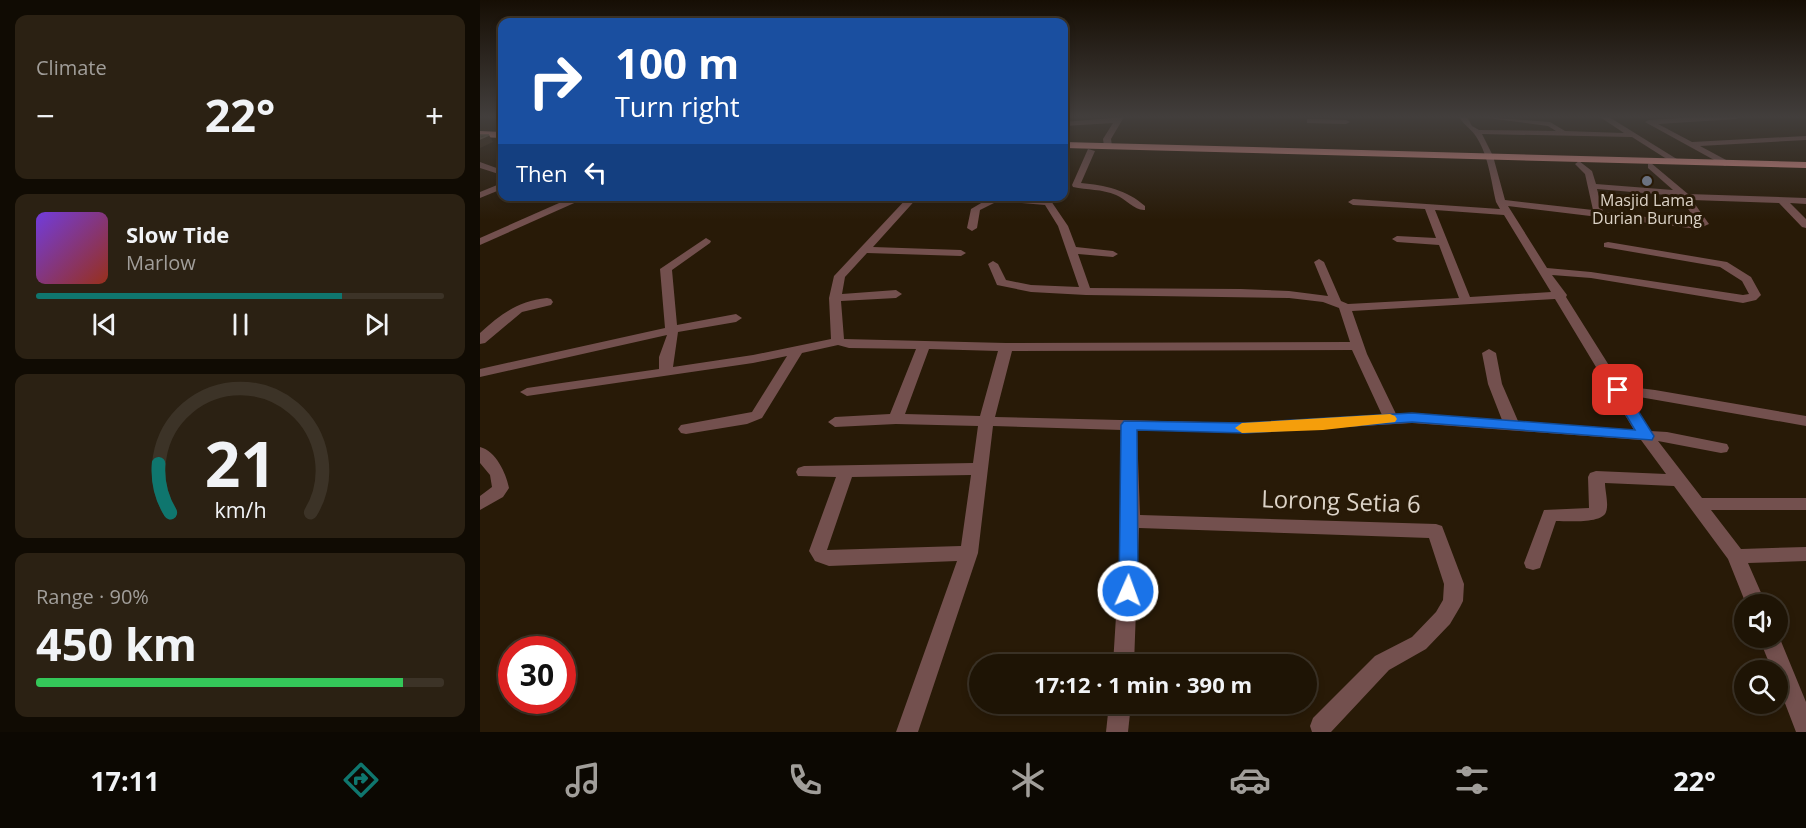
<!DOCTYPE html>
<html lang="en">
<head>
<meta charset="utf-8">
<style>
	body { margin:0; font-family:"Open Sans",sans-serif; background:#2b2113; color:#f1f3f6; height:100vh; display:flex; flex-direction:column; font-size:22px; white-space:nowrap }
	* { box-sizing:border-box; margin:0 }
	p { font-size:20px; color:#a19e9a }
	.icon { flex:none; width:33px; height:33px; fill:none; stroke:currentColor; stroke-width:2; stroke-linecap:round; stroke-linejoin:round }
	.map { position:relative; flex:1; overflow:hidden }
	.sheet { display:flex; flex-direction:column; gap:15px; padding:15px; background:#100b03; width:480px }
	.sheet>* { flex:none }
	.banner { position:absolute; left:18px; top:18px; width:570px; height:183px; border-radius:12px; box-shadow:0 3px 9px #0003,0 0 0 2px #3c3327; background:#1a4fa0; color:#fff; overflow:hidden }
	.tools { position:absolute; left:1254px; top:594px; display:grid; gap:12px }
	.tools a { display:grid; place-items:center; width:54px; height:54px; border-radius:50%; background:#1e1405; box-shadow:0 3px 9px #0003,0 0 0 2px #3c3327; font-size:30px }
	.speed { position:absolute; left:18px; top:636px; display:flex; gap:12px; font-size:30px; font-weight:700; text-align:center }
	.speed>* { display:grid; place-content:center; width:78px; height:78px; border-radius:50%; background:#1e1405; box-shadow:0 3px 9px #0003,0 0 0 2px #3c3327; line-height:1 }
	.speed .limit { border:9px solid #d22; background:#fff; color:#111 }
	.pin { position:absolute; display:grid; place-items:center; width:51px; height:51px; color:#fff; margin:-26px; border-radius:12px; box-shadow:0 3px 9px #0006 }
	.me { position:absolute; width:66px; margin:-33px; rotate:2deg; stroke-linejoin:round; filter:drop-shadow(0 0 4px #0008) }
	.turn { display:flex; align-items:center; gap:21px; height:126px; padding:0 18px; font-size:27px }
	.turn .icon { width:78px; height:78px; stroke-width:2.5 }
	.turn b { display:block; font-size:42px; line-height:51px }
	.then { display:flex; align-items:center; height:57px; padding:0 18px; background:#0003; gap:12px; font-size:22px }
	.big { font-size:45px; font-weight:700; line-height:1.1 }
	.sheet .widget { flex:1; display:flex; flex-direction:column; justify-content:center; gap:9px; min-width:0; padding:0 21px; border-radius:12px; background:#2b2113 }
	.sheet .dial { align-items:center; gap:0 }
	.dial svg { height:156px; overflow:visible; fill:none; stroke:#3c3327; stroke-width:7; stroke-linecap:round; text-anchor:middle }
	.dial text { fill:#f1f3f6; stroke:none }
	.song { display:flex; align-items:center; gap:18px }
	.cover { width:72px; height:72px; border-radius:9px; background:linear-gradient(135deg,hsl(260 70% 55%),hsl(10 70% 35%)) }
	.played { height:6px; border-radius:3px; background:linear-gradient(90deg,#0f766e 75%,#3c3327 75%) }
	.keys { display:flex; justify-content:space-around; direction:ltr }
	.heat { display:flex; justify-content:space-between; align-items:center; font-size:33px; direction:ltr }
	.charge { height:9px; border-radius:4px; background:linear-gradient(90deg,#34c759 90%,#3c3327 0) }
	.trip { position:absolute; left:489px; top:654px; width:348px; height:60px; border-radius:30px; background:#1e1405; box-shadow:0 3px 9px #0003,0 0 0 2px #3c3327; font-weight:700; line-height:60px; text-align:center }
	.dock { display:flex; height:96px; justify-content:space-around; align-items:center; background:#0c0802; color:#a19e9a }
	.dock .icon { width:42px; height:42px }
	.dock .active { color:#0f766e }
	.dock b { font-size:27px; color:#f1f3f6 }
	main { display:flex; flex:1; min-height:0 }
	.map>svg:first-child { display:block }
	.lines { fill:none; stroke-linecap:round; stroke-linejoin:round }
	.minor { fill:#73504e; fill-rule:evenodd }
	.tertiary { fill:#73504e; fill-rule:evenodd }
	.trunk { fill:#da8c88; fill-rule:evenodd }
	.shaded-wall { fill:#3b2a15 }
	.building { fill:#604f3b; stroke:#746451; stroke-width:1.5 }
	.route { fill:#1a73e8; stroke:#114b97; stroke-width:1.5 }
	.slow { fill:#f59e0b }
	.worship-dot { fill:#6b7280; stroke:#281a07; stroke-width:2 }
	.labels { text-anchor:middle; stroke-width:6; stroke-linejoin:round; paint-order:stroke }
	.far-poi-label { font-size:16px; fill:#dcd3c7; stroke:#281a07 }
	.near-street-label { font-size:24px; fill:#dcd3c7; stroke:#281a07 }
</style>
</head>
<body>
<main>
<section class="sheet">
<div class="widget"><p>Climate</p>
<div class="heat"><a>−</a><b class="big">22°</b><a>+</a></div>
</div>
<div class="widget">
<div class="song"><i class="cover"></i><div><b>Slow Tide</b><p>Marlow</p></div></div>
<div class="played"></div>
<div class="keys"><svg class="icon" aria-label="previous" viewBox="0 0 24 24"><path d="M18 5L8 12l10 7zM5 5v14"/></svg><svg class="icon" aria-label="pause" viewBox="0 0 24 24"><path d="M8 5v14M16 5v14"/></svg><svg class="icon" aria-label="next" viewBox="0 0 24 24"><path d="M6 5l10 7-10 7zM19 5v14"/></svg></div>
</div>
<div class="widget dial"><svg viewBox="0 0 100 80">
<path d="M14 69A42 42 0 1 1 86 69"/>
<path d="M14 69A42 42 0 0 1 8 44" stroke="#0f766e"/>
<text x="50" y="56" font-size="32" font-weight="700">21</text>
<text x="50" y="72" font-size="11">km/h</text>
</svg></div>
<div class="widget"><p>Range · 90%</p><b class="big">450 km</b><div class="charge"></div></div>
</section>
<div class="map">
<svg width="1326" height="732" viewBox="0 0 1326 732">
	<rect width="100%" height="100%" fill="#281a07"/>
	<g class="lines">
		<!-- minor -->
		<g class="minor">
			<path d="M644 117 631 139 632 146 628 148 624 146 623 139 633 123 584 126V122Z"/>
			<path d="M979 117H987L992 126 999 130 1076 131 1068 126 1001 117 1070 122 1085 131 1144 133 1120 117H1129L1200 161 1193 163 1152 137 1002 134 1013 156 1025 200 1113 210 1105 174 1095 164 1099 161 1112 171 1116 184 1193 190 1168 168V164L1171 163 1208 194 1326 198V204L1310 203 1326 219V228L1322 227 1299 203 1212 200 1229 224 1218 229 1028 206 1067 268 1111 272 1263 295 1269 294 1262 281 1240 267 1124 247V243L1128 242 1247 262 1271 277 1281 295 1276 300 1263 303 1111 278 1072 275 1087 295 1086 297 1142 386 1175 390 1326 416V426L1148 395 1170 431 1187 432 1247 444 1249 448 1247 452 1241 453 1178 441 1222 498H1326V510H1231L1261 549 1326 547V561L1268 563 1286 604H1266L1248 559 1194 486 1125 483C1125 491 1129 504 1126 512 1122 524 1087 521 1076 521L1060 568 1053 570 1046 568 1044 563 1064 510 1109 508 1108 477 1110 473 1116 471 1186 474 1161 440 932 423 765 433 657 430 660 515 956 524 962 526 984 584 983 601 980 607 970 624 946 649 909 670 851 732H832L830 726 833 718 895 656 932 637 956 612 963 600 964 584 949 538 659 528 654 664H633L642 521V430L513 426 498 553 438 732H416L477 561 349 566 335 561 329 551 356 477 318 476 316 472 318 468 324 466 493 463 498 426 416 424 355 427 348 422 355 417 410 414 436 349 369 348 358 345 322 353 282 418 267 424 206 434 201 433 198 429 201 425 272 412 307 356 273 363 47 396 40 392 47 388 179 369V357L187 335 0 377V369L185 328 180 269 226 238 231 241 230 243 192 270 197 325 256 314 262 318 256 322 198 332 193 367 273 355 351 339 349 298 354 276 429 196H439L393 247 481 250 486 253 481 256 387 253 365 277 362 294 416 290 422 294 416 298 361 301 364 339 526 343 870 342 859 308 843 302 809 298 606 295 551 292 517 285 508 264 513 261 518 264 526 280 551 285 599 287 578 226 565 205 518 201 500 210 497 228 492 231 487 228 491 209 508 199 497 196H532L571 201 588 226 596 247 633 251 638 254 633 257 598 254 610 288 761 289 809 291 848 296 834 262 839 259 844 262 861 301 868 304 979 298 959 245 917 242 912 239 917 236 956 238 945 209 873 205 868 202 873 199 1020 209 1016 202C1011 180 1008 153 995 135 990 128 985 126 979 117ZM1117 189 1199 196 1218 223 1123 212ZM955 210 1024 215 1071 292 990 297ZM1075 299 1154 430 1038 421 1022 384 1016 353 1009 349 1002 353 1008 384 1022 420 932 413 916 414 887 354 872 311ZM449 349 518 351 500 416 425 414ZM872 350 902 415 765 423 515 417 532 351ZM491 475 481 546 347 550 372 477Z"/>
			<path d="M1216 117H1260L1256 119 1178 124 1212 142 1326 136V140L1220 146 1248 161 1249 163 1245 166 1165 122 1169 120Z"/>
			<path d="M830 119 866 120 870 122 866 124 827 123V119Z"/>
			<path d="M608 149 615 151 601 183C625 185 647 190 665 206V210C655 211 646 199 636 195 622 189 607 190 593 187L592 185Z"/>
			<path d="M0 162 22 170V175L0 168Z"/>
			<path d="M22 183V189L0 198V192Z"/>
			<path d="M67 298 71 299 73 302 71 305 42 312 5 343 0 344V333C21 314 38 301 67 298Z"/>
			<path d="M0 447C16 451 26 473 29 488L23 497 0 510V496L12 487 10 475 0 463Z"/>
			<path d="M1298 634 1326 702V732H1316L1298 685V670H1292L1279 638H1298Z"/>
			<path d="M629 704H651L648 732H626Z"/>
		</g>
		<!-- tertiary -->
		<path class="tertiary" d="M95 196H110L0 245V238Z"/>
		<!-- trunk -->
		<g class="trunk">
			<path d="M0 131 22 132V138L0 137Z"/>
			<path d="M584 142 1326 162V168L584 148Z"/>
		</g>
	</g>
	<!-- shaded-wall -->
	<path class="shaded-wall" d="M9 135 13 142 0 148V139Z"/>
	<!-- building -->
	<path class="building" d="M0 135H9L0 139Z"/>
	<!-- sky -->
	<linearGradient id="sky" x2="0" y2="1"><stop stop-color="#160e04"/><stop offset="0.53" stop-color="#423e3c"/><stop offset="1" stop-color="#423e3c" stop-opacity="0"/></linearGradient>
	<rect width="1326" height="220" fill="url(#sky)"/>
	<!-- route -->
	<path class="route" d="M1138 385 1143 387 1172 433 1174 436 1172 440 932 422 765 433 657 430 658 591 655 596 648 599 642 596 639 591 641 425 644 421 765 423 932 413 1155 430 1131 390Z"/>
	<!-- slow -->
	<path class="slow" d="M910 414 915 416 917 419 915 422 843 430 762 433 755 428 762 423Z"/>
	<!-- markers -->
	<circle class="worship-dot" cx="1167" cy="181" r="6"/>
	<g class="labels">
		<!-- far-poi labels -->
		<g class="far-poi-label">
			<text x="1167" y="206">Masjid Lama<tspan x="1167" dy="18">Durian Burung</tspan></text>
		</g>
		<!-- near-street labels -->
		<g class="near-street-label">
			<text transform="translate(861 502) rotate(2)" y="8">Lorong Setia 6</text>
		</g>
	</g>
</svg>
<div class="tools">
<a><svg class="icon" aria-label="sound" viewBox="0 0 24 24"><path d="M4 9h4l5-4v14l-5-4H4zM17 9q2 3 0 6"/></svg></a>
<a><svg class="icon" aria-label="search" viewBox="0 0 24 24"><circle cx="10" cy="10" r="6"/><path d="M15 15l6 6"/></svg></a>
</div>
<div class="speed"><div class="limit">30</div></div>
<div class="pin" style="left:1138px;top:390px;background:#d93025"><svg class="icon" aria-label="arrive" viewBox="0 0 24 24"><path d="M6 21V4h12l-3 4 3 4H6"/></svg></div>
<svg class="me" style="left:648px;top:591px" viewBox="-20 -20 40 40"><circle r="17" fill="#1a73e8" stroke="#fff" stroke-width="3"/><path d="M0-11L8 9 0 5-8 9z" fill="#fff"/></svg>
<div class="trip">17:12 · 1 min · 390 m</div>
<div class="banner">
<div class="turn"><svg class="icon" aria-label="right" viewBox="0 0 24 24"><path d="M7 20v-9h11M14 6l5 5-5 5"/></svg><div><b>100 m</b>Turn right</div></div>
<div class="then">Then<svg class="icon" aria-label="left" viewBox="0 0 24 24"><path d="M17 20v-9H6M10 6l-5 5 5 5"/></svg></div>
</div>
</div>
</main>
<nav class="dock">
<b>17:11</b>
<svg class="icon active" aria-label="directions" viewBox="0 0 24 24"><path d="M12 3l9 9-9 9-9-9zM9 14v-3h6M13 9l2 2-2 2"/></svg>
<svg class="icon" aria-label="music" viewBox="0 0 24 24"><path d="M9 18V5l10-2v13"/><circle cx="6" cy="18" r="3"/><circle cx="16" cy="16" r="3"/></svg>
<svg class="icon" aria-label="phone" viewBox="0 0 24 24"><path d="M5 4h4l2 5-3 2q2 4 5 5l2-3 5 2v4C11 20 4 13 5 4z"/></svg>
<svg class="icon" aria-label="climate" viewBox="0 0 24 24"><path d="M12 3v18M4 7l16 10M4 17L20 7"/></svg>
<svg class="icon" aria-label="car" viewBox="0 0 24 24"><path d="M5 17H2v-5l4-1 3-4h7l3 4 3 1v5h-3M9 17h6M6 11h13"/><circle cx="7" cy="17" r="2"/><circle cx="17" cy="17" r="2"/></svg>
<svg class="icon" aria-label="filters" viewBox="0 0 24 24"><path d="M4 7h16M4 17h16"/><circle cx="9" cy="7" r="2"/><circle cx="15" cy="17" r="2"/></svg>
<b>22°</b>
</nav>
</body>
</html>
